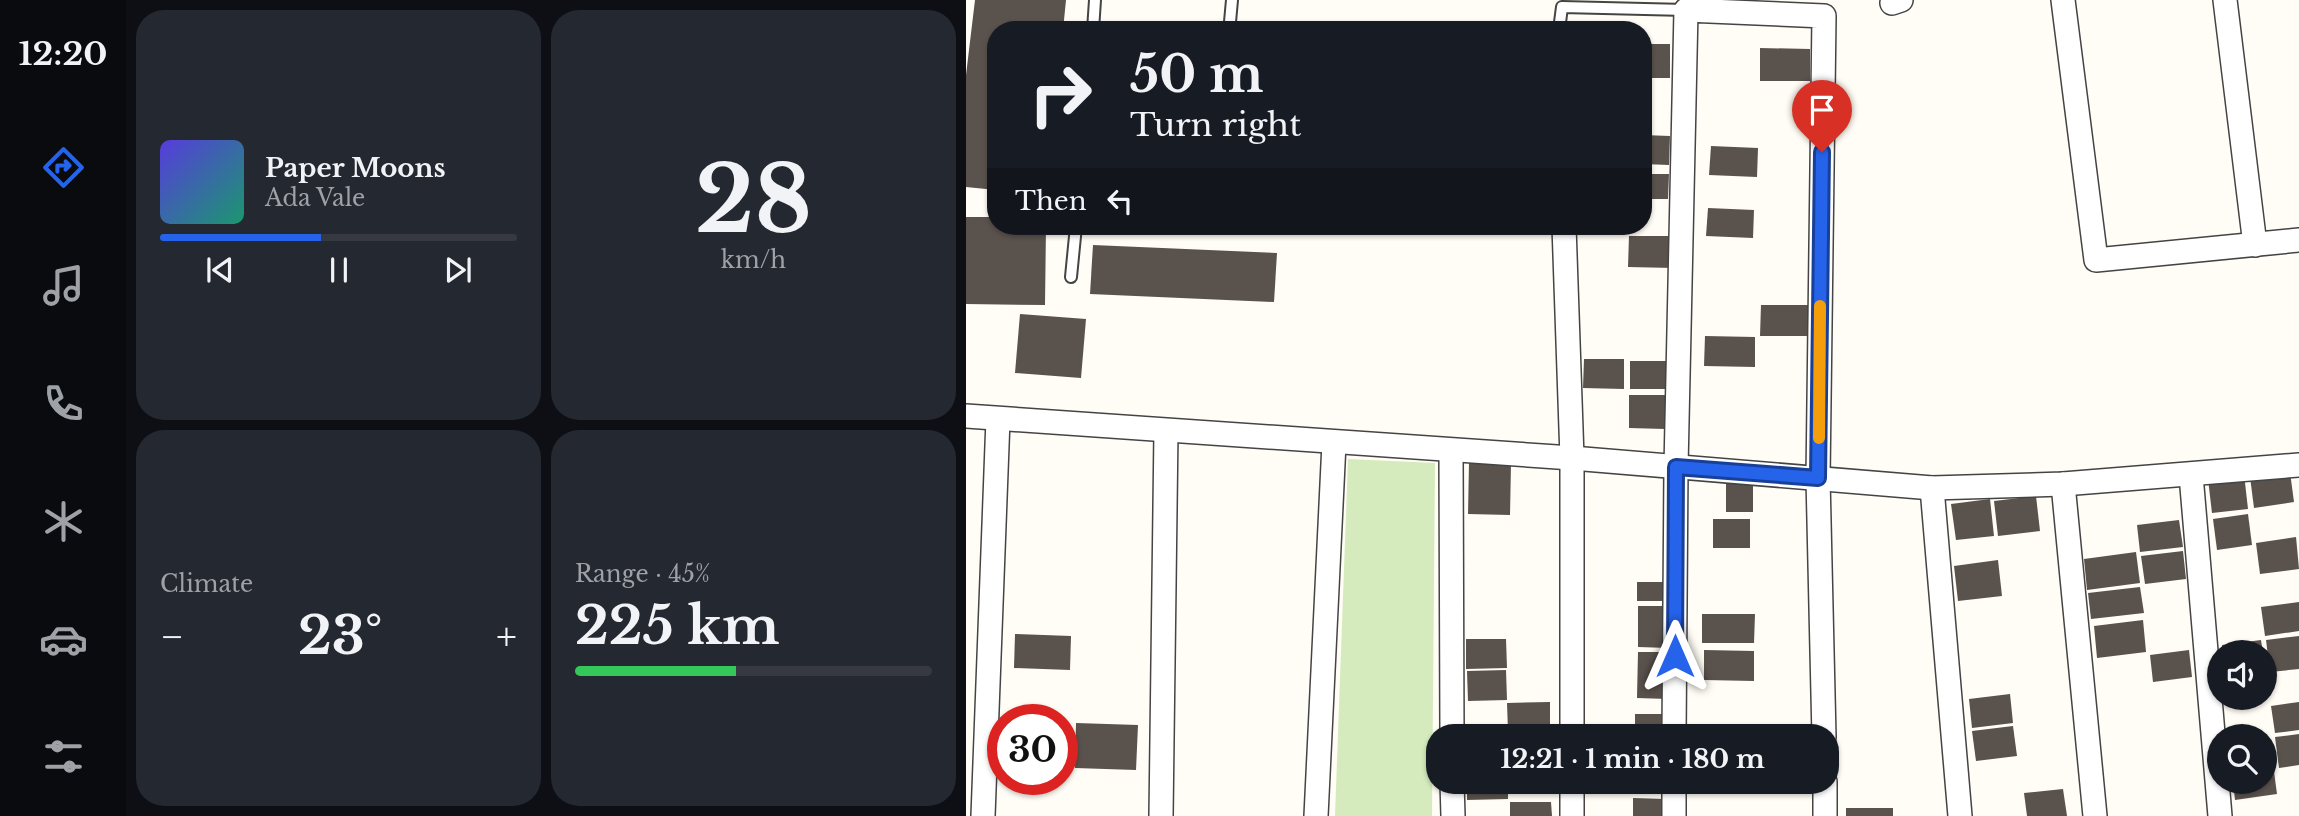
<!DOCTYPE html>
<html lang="en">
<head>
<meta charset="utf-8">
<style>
	body { margin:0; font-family:"Libre Baskerville",serif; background:#242831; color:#f1f3f6; height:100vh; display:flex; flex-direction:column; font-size:26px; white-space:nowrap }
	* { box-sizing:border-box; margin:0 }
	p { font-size:23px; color:#9ea1a6 }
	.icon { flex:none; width:38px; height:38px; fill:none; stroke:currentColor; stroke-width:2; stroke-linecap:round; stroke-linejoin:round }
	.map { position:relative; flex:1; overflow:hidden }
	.sheet { display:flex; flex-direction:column; gap:10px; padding:10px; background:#0d0f14; width:840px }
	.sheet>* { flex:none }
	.banner { position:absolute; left:21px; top:21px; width:665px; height:214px; border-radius:28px; box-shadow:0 2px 5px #0004; background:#171b24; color:#f1f3f6; overflow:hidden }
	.fabs { position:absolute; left:1241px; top:640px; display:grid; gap:14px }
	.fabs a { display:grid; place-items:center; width:70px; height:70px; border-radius:50%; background:#171b24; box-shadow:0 2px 5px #0004; font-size:35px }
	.speed { position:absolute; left:21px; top:704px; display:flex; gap:14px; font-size:35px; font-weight:700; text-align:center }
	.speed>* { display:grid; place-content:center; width:91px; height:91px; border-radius:50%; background:#171b24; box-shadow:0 2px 5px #0004; line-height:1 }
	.speed .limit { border:10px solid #d22; background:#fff; color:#111 }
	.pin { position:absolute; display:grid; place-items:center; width:60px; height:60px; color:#fff; margin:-72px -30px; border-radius:50% 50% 50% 0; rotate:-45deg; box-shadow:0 0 7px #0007 }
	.pin .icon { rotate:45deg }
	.me { position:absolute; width:77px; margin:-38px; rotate:0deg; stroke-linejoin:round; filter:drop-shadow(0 0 5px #0008) }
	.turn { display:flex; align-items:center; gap:24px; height:147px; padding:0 28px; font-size:32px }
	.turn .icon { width:91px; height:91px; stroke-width:2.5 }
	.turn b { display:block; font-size:49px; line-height:60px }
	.then { display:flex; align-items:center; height:66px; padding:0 28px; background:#0003; gap:14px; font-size:26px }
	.big { font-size:52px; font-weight:700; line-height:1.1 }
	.sheet .widget { flex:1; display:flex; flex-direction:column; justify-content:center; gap:10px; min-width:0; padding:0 24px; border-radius:28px; background:#242831 }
	.sheet .dial { align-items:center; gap:0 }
	.dial b { font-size:91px; line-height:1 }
	.song { display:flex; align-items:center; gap:21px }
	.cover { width:84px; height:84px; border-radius:10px; background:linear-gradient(135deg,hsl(250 70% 55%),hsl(160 70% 35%)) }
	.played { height:7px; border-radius:4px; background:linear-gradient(90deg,#2563eb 45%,#363941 45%) }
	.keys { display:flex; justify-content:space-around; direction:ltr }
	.heat { display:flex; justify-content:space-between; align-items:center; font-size:38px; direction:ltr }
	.charge { height:10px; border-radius:5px; background:linear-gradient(90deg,#34c759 45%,#363941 0) }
	.sheet .tiles { flex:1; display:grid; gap:10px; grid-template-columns:repeat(2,1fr) }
	.trip { position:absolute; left:460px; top:724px; width:413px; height:70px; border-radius:28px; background:#171b24; box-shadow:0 2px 5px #0004; font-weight:700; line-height:70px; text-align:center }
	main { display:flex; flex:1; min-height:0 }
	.tabs { display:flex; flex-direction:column; width:126px; justify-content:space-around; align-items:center; background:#090b0e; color:#9ea1a6 }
	.tabs .icon { width:49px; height:49px }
	.tabs .active { color:#2563eb }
	.tabs b { font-size:32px; color:#f1f3f6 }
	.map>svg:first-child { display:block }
	.green { fill:#d5ebbd }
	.building { fill:#5a524d }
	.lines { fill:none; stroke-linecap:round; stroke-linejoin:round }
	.lane-casing { stroke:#444; stroke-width:14 }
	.street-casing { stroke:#444; stroke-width:26 }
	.lane { stroke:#fff; stroke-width:10 }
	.street { stroke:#fff; stroke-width:23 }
	.route-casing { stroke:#184099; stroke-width:18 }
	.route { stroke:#2563eb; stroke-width:12 }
	.slow { stroke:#f59e0b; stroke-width:12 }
</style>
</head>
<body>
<main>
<nav class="tabs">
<b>12:20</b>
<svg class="icon active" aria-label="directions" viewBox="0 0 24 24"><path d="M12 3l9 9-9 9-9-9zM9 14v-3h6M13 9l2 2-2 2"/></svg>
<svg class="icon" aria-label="music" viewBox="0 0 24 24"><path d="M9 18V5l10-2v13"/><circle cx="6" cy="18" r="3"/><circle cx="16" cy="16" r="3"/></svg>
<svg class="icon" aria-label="phone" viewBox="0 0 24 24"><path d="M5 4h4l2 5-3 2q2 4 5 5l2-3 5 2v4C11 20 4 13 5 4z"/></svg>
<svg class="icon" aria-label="climate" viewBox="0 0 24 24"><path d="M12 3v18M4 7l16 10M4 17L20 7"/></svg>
<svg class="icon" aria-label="car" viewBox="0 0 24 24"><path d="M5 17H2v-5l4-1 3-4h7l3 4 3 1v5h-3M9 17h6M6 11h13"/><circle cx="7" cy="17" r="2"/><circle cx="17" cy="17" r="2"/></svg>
<svg class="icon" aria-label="filters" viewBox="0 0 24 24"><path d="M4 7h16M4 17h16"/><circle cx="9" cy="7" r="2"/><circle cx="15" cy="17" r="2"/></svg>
</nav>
<section class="sheet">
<div class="tiles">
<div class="widget">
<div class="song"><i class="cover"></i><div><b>Paper Moons</b><p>Ada Vale</p></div></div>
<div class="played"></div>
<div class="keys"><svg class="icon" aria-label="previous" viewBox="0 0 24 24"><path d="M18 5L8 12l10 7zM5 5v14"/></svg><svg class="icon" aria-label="pause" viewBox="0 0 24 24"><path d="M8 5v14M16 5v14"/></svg><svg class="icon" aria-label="next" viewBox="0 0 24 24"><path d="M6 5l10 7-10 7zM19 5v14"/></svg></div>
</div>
<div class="widget dial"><b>28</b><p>km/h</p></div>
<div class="widget"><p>Climate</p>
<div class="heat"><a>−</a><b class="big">23°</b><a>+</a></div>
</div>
<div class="widget"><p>Range · 45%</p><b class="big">225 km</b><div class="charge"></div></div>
</div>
</section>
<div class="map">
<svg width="1333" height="816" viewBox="0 0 1333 816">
	<rect width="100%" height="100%" fill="#fffdf5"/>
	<!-- green -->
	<path class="green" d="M382 459 469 463 466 816H369Z"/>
	<!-- building -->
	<g class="building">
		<path d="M9 0H100L97 30H30V190L0 187V75Z"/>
		<rect x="677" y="44" width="27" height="34"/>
		<path d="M794 48 844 49V81H794Z"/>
		<path d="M677 135 704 136 703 165 677 164Z"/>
		<path d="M745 146 792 148 791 177 743 175Z"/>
		<path d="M677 174H703L702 199H677Z"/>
		<path d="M742 208 788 210 787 238 740 236Z"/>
		<path d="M0 217H30V226H80L79 305 0 304Z"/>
		<path d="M613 226H660V234L613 233Z"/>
		<path d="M663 236H708V268L662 267Z"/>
		<path d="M127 245 311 253 308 302 124 294Z"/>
		<path d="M795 305H843V336H794Z"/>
		<path d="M54 314 120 319 115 378 49 373Z"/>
		<path d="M739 336 789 337V367L738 366Z"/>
		<path d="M618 359H658V389L617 388Z"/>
		<rect x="664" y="361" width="37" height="28"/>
		<path d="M663 395H700L699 429 663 428Z"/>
		<path d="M503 463 545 464 544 515 502 514Z"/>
		<path d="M1324 472 1328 502 1288 508 1284 477Z"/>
		<path d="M1278 474 1282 509 1246 513 1242 479Z"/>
		<rect x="760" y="479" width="27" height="33"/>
		<path d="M1070 496 1074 531 1032 536 1028 501Z"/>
		<path d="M1024 499 1028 536 990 540 985 504Z"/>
		<path d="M1282 514 1286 545 1251 550 1247 519Z"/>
		<rect x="747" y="519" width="37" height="29"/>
		<path d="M1213 520 1217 547 1174 552 1171 525Z"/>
		<path d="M1330 537 1333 569 1294 574 1290 543Z"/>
		<path d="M1217 551 1220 579 1179 584 1175 556Z"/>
		<path d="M1170 552 1174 583 1121 590 1118 559Z"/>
		<path d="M1032 560 1036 596 992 601 988 566Z"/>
		<rect x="671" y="582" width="33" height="19"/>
		<path d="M1174 587 1178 613 1125 619 1122 593Z"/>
		<path d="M1333 602V631L1299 636 1295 607Z"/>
		<path d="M672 606H703V648L672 647Z"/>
		<path d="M736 614H789L788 643H736Z"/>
		<path d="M1177 620 1180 652 1131 658 1128 626Z"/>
		<path d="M49 634 105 636 104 670 48 668Z"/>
		<path d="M1333 636V669L1304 672 1300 640Z"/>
		<path d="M500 639H540L541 668 500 669Z"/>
		<path d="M1295 640 1297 653H1257L1256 645Z"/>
		<path d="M738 650 788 651V681L738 680Z"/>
		<path d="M1223 650 1226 677 1187 682 1184 655Z"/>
		<path d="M672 652H702V699L671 698Z"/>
		<path d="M540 670 541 700 502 701 501 671Z"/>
		<path d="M1044 694 1047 723 1006 728 1003 699Z"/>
		<path d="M584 702V731L542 732 541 703Z"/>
		<path d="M1333 702V730L1309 733 1305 706Z"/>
		<rect x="669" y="714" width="34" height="23"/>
		<path d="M110 723 172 725 170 770 109 768Z"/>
		<path d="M1047 726 1051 756 1010 761 1006 731Z"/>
		<path d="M581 733V737H544V734Z"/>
		<path d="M1333 734V765L1313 768 1309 737Z"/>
		<path d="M1307 764 1311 794 1269 800 1267 782H1298V765Z"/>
		<path d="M501 782H542V799L501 800Z"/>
		<path d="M1097 789 1101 816H1061L1058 793Z"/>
		<path d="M667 798 700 799V816H667Z"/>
		<path d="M544 802H585L586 816H544Z"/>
		<rect x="880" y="808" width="47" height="8"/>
	</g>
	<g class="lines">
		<defs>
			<g id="lane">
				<path d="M264 22 266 0"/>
				<path d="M127 30 129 0"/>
				<path d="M593 30 596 7 720 10"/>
				<path d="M105 277 110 226"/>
			</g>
			<g id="street">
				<path d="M1097 0 1130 260 1333 240"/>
				<path d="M1259 0 1289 245"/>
				<path d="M926 3 935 0"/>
				<path d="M598 226 606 458V737"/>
				<path d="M0 416 606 458 966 488 1097 484 1333 465"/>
				<path d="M485 451 486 737"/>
				<path d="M1225 475 1254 816"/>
				<path d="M1097 484 1129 816"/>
				<path d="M966 488 994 816"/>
				<path d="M708 737 710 467 720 10 858 16 852 478 858 737"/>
				<path d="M486 782 487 816"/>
				<path d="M859 782V816"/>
				<path d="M17 816 32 419"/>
				<path d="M195 816 200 431"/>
				<path d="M350 816 368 443"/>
				<path d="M606 816V782"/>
				<path d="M708 816V782"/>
			</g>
		</defs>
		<!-- lane casing -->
		<use href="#lane" class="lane-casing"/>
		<!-- street casing -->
		<use href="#street" class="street-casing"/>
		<!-- lane -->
		<use href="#lane" class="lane"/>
		<!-- street -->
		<use href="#street" class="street"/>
	</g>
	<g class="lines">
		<defs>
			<path id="route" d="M709 656 710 467 852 478 856 152"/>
		</defs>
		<!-- route casing -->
		<use href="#route" class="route-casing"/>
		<!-- route -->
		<use href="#route" class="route"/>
		<!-- slow -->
		<path class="slow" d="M853 438 854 306"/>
	</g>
</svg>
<div class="fabs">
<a><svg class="icon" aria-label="sound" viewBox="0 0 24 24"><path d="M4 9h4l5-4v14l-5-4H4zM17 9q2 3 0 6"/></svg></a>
<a><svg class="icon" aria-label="search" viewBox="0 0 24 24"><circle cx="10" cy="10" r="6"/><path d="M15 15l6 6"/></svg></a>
</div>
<div class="speed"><div class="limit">30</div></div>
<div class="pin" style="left:856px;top:152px;background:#d93025"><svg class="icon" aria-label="arrive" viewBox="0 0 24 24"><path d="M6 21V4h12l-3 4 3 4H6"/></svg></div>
<svg class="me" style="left:709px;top:656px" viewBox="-20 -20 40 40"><path d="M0-17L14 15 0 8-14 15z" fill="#2563eb" stroke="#fff" stroke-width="4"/></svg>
<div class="trip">12:21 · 1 min · 180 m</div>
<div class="banner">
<div class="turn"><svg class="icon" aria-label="right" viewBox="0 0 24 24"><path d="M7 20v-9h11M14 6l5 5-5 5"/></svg><div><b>50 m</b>Turn right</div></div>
<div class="then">Then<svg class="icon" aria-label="left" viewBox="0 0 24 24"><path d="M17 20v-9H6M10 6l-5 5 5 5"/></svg></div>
</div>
</div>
</main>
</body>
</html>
